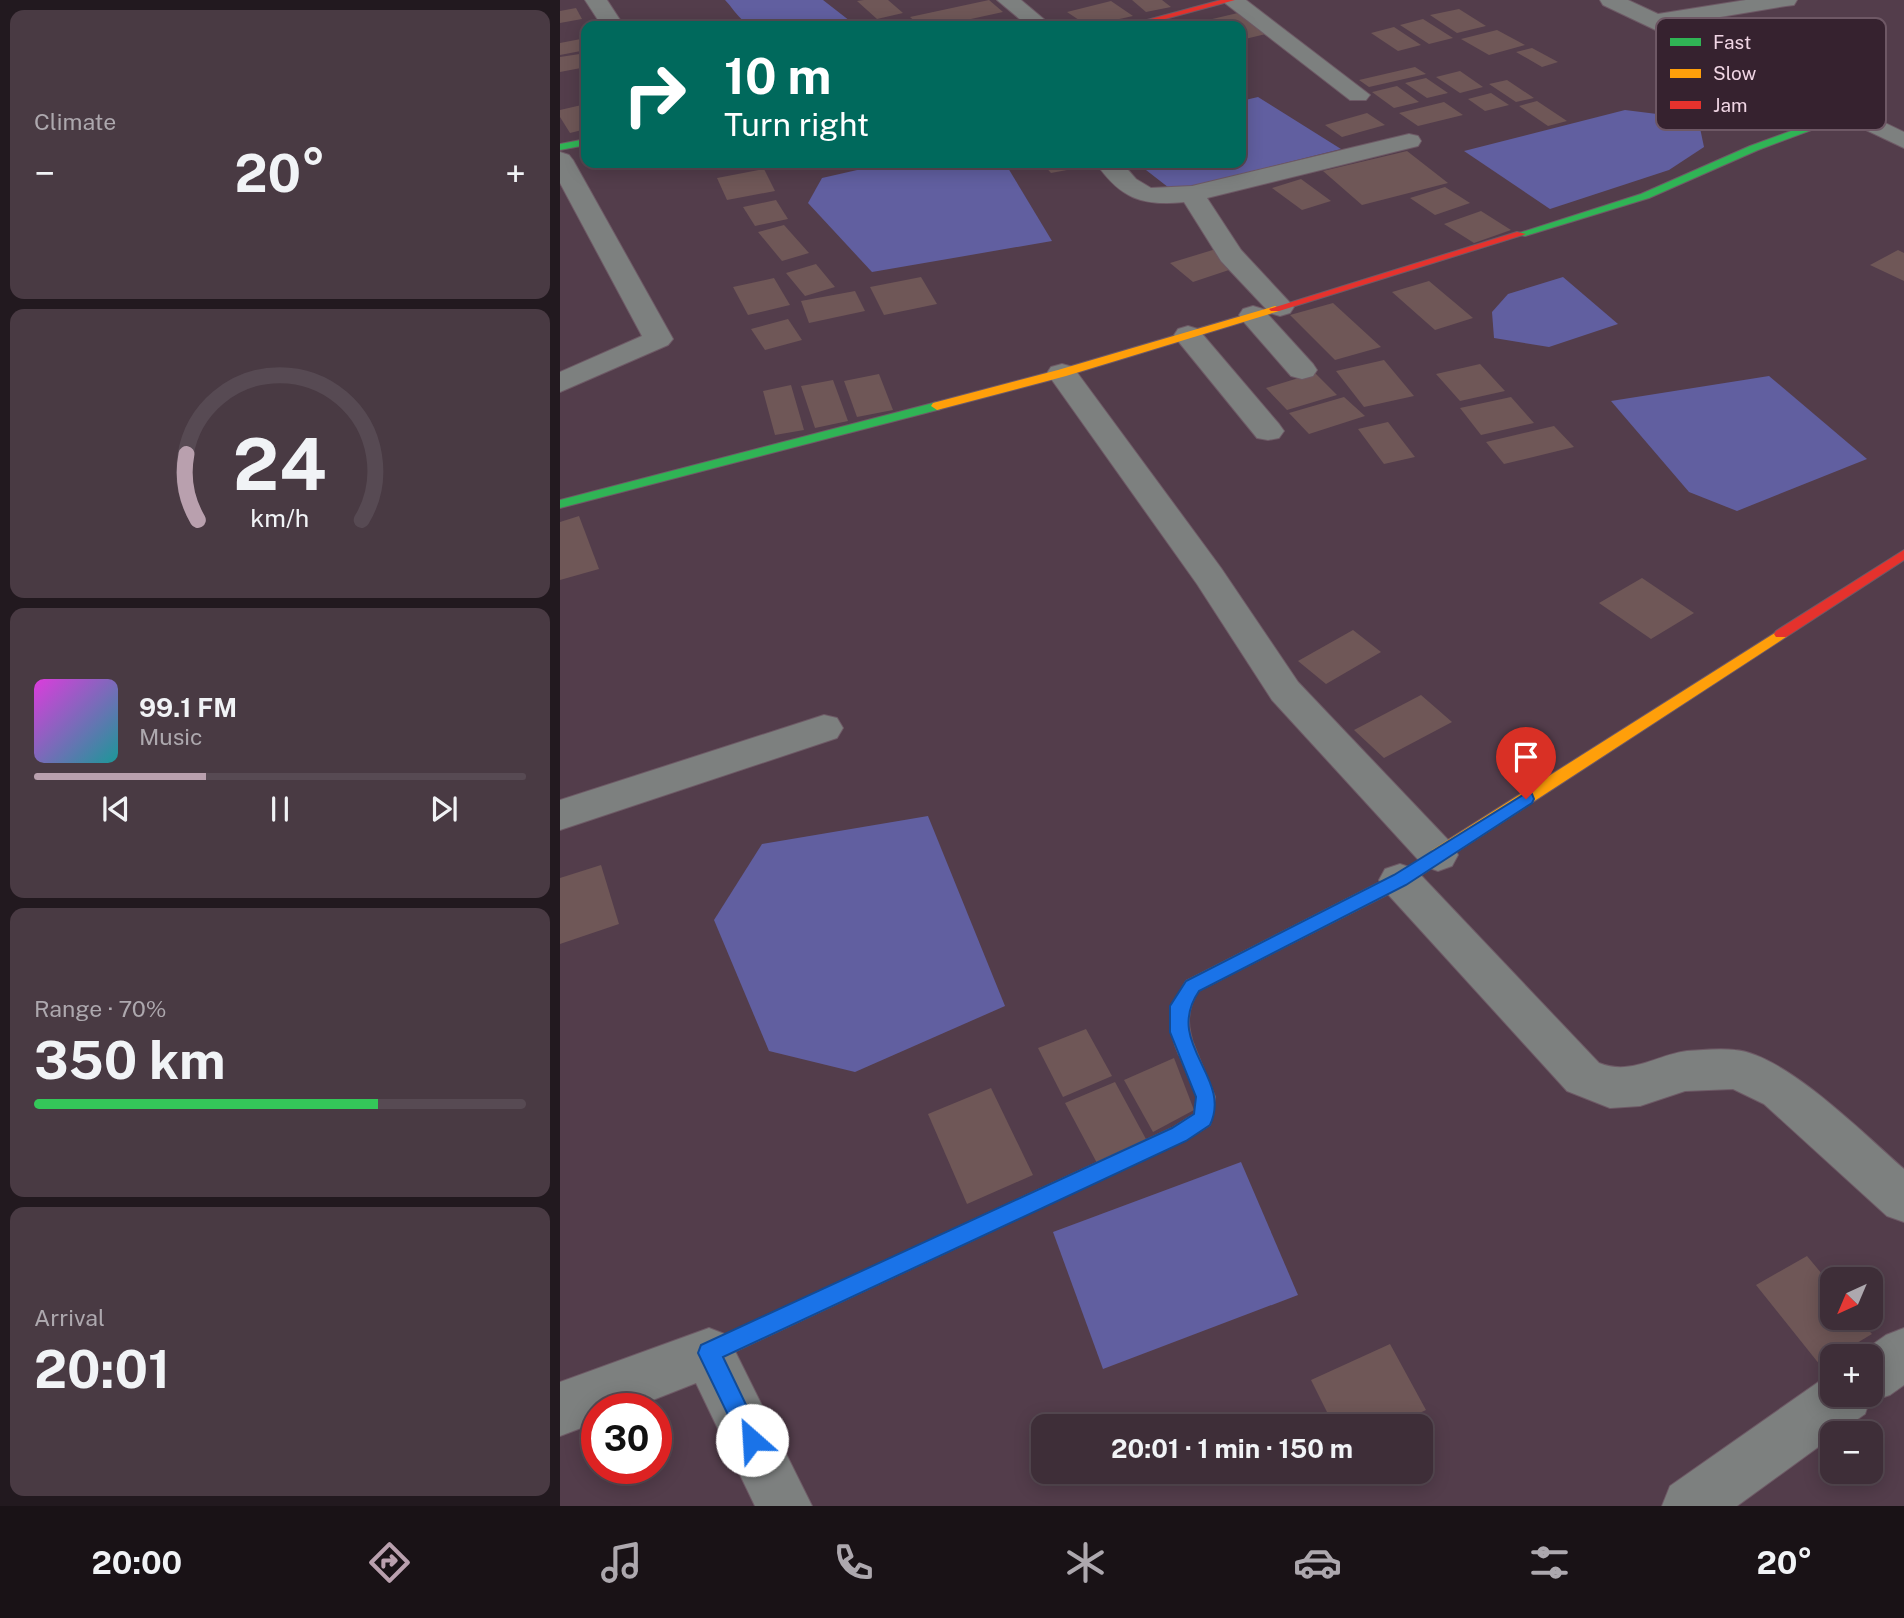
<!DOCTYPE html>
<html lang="en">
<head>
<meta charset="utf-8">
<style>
	body { margin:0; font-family:"Public Sans",sans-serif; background:#493a43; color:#f1f3f6; height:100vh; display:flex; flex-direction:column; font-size:26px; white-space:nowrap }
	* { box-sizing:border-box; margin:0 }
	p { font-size:23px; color:#ada8ae }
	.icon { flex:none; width:38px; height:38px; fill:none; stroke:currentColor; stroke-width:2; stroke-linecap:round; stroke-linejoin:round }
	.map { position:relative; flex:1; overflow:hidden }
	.drawer { display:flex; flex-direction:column; gap:10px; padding:10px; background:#22191f; width:560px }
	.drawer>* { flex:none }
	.hud { position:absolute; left:21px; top:21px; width:665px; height:147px; border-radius:14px; box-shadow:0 4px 18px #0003,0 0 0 2px #574a53; background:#00695c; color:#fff; overflow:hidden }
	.needle { width:46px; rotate:224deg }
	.tools { position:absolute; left:1260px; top:1267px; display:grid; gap:14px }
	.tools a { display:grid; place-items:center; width:63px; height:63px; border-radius:14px; background:#3e2e38; box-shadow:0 4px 18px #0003,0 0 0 2px #574a53; font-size:35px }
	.speed { position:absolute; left:21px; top:1393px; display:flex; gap:14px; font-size:35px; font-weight:700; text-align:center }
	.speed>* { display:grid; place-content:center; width:91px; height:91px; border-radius:50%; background:#3e2e38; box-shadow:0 4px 18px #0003,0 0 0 2px #574a53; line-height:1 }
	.speed .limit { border:10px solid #d22; background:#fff; color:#111 }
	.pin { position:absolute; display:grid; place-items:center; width:60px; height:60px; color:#fff; margin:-72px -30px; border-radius:50% 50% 50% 0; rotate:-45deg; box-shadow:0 0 7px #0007 }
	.pin .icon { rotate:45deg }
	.me { position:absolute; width:77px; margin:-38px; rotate:334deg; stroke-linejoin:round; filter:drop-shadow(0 0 5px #0008) }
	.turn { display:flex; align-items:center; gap:24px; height:147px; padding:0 28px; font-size:32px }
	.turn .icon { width:91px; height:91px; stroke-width:2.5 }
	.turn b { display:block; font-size:49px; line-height:60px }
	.big { font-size:52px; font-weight:700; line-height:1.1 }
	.drawer .widget { flex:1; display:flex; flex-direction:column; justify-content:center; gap:10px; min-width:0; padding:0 24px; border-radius:14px; background:#493a43 }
	.drawer .dial { align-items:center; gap:0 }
	.dial svg { height:182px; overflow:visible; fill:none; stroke:#574a53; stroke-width:7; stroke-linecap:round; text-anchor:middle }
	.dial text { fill:#f1f3f6; stroke:none }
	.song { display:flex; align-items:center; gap:21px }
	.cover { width:84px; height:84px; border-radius:10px; background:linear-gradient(135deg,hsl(300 70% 55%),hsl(180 70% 35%)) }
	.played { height:7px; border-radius:4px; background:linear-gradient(90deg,#b9a0ae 35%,#574a53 35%) }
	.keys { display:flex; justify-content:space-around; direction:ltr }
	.heat { display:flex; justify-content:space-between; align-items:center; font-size:38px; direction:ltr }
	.charge { height:10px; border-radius:5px; background:linear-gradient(90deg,#34c759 70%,#574a53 0) }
	.trip { position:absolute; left:471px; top:1414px; width:402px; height:70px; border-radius:14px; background:#3e2e38; box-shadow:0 4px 18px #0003,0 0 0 2px #574a53; font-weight:700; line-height:70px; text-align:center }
	.tabs { display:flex; height:112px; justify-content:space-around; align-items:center; background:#191216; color:#ada8ae }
	.tabs .icon { width:49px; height:49px }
	.tabs .on { color:#b9a0ae }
	.tabs b { font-size:32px; color:#f1f3f6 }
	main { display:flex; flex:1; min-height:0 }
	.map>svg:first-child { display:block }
	.water { fill:#615fa0 }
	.building { fill:#6f5757 }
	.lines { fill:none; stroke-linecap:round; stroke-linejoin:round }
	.street-casing { stroke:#6e5a66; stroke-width:2 }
	.fast-casing { stroke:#6e5a66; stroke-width:2 }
	.slow-casing { stroke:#6e5a66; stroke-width:2 }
	.jam-casing { stroke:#6e5a66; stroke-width:2 }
	.street { fill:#7d807f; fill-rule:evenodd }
	.fast { fill:#30b455; fill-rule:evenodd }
	.slow { fill:#ff9f0a; fill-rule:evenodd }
	.jam { fill:#e5322d; fill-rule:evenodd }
	.route { fill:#1a73e8; stroke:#114b97; stroke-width:2 }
	.key { fill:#36222f; stroke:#6e5865; stroke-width:2 }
	.key-label { font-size:19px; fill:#f0d5e4 }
</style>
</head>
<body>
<main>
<section class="drawer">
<div class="widget"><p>Climate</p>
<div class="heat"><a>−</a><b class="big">20°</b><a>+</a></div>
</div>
<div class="widget dial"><svg viewBox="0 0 100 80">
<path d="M14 69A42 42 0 1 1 86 69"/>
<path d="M14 69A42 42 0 0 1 9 40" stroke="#b9a0ae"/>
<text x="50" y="56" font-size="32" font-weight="700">24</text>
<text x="50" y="72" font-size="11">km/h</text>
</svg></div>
<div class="widget">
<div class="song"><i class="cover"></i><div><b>99.1 FM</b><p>Music</p></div></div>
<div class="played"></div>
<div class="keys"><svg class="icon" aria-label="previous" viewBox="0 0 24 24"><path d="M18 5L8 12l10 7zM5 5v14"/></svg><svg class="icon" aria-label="pause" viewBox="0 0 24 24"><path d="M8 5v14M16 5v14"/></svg><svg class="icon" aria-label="next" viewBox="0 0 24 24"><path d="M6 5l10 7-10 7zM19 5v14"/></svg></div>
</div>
<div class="widget"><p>Range · 70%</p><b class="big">350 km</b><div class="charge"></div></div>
<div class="widget"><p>Arrival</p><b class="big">20:01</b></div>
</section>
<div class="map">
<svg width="1344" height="1506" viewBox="0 0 1344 1506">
	<rect width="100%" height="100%" fill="#533d4b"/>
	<!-- water -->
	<g class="water">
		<path d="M165 0H263L290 21C266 25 205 35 184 21 177 16 171 6 165 0Z"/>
		<path d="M698 97 781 149 613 191 577 163H681V101Z"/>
		<path d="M1065 110 1113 116 1140 128 1144 147 1109 170 990 209 904 151Z"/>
		<path d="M328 163H445L492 241 312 272 248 203 262 178Z"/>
		<path d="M1003 277 1058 324 989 347 934 338 932 312 948 294Z"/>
		<path d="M1209 376 1307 459 1177 511 1129 492 1051 401Z"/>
		<path d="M368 816 445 1006 295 1072 209 1051 154 920 202 844Z"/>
		<path d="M681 1162 738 1295 543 1369 493 1232Z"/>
	</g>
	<!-- building -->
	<g class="building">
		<path d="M304 0H328L343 13 317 19 297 1Z"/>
		<path d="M429 0 443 12 379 26H360L350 17Z"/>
		<path d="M572 0H602L611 7 586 12Z"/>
		<path d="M551 1 573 16 528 26 507 12Z"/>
		<path d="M16 8 22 19 0 23V11Z"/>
		<path d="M899 9 926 26 897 33 870 15Z"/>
		<path d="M682 12 710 33 681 40V26L631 24Z"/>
		<path d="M863 19 893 38 869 44 840 25Z"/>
		<path d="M834 27 861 45 838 51 811 33Z"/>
		<path d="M937 30 965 45 929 55 901 39Z"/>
		<path d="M26 38V50L0 55V43Z"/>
		<path d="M972 48 998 62 982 67 956 52Z"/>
		<path d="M26 53V67L0 72V57Z"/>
		<path d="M855 67 866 74 809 87 799 80Z"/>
		<path d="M900 71 923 87 900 93 876 77Z"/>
		<path d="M866 78 888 93 867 98 845 83Z"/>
		<path d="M947 80 974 98 956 102 929 84Z"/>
		<path d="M837 86 859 102 834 108 812 92Z"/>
		<path d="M931 93 949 105 925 111 908 99Z"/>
		<path d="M977 101 1007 121 988 126 959 106Z"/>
		<path d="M884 102 903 115 858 126 839 113Z"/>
		<path d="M26 104V129L10 133 0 117V110Z"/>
		<path d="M807 113 825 125 782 137 765 125Z"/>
		<path d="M847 151 888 183 802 205 763 171Z"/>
		<path d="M482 163H539V164L491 173Z"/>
		<path d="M204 169 215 191 167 200 157 178Z"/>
		<path d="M741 179 771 201 742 210 712 188Z"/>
		<path d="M885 187 910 203 875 215 850 198Z"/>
		<path d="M216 200 228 219 195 226 183 207Z"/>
		<path d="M921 211 951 230 914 243 884 224Z"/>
		<path d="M224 225 249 253 222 261 198 232Z"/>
		<path d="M656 249 678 267 633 282 610 263Z"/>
		<path d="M1338 250 1344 253V281L1310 265Z"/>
		<path d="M256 264 275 287 245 296 226 273Z"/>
		<path d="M361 277 377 304 324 315 310 287Z"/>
		<path d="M214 278 230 305 188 315 173 287Z"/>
		<path d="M869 281 913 318 875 330 832 292Z"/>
		<path d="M295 291 305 311 249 323 241 301Z"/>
		<path d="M773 303 821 347 775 360 730 315Z"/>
		<path d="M228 319 242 340 205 350 191 329Z"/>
		<path d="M824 360 854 396 804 407 776 371Z"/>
		<path d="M920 364 945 391 900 401 876 374Z"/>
		<path d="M755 373 777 395 727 410 706 388Z"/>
		<path d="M319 374 333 410 297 417 284 381Z"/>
		<path d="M273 380 288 421 255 428 241 386Z"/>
		<path d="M231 385 244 430 215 435 203 391Z"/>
		<path d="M784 397 805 416 749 434 729 413Z"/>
		<path d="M951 397 974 423 921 435 900 408Z"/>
		<path d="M828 422 855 457 824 464 798 429Z"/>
		<path d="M994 426 1014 447 944 464 926 442Z"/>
		<path d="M19 516 39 569 0 580V522Z"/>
		<path d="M1082 578 1134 613 1091 639 1039 603Z"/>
		<path d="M793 630 821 652 766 684 738 661Z"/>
		<path d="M861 695 892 722 824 758 794 730Z"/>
		<path d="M41 865 59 924 0 944V878Z"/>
		<path d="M526 1029 552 1076 503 1097 478 1048Z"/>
		<path d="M614 1058 634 1110 593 1132 564 1080Z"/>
		<path d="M555 1082 587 1141 537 1163 505 1103Z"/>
		<path d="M431 1088 473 1175 407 1204 368 1114Z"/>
		<path d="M1247 1256 1272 1286V1318H1298L1312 1334 1260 1365 1196 1285Z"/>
		<path d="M830 1344 866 1410 832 1426H774L751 1380Z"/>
	</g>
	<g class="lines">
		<defs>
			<g id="street">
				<path d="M25 0H47L64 26H42Z"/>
				<path d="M437 0H461L492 26H468Z"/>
				<path d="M661 0H686L810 95 806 100H790Z"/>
				<path d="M1040 0H1068L1098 14 1186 0H1237L1234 5 1226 6 1118 24 1344 132V148L1043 5Z"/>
				<path d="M849 134 858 136 861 141 858 146 647 198 681 250 734 307 730 313 720 316 710 313 661 261 624 202C582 206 561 199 536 163H562L576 179 591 188 632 186Z"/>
				<path d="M0 152 9 155 13 160 113 339 108 345 0 392V372L82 336 0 183Z"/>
				<path d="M693 306 703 309 753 364 757 370 753 376 742 379 731 376 683 321 679 315 683 309Z"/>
				<path d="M628 326 638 329 719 424 724 431 719 438 708 440 697 438 618 341 614 335 618 329Z"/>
				<path d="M502 364 513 367 661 568 738 682 892 844 898 855 892 866 878 871 864 866 712 700 637 584 487 373 491 367Z"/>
				<path d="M264 715 277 718 283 728 277 738 0 830V800Z"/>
				<path d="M840 864 855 869 1039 1063C1071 1076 1096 1055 1127 1051 1142 1050 1160 1048 1175 1050 1225 1054 1306 1136 1344 1169V1222L1327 1216 1204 1104 1173 1089 1125 1091 1080 1106 1050 1108 1007 1091 825 891 819 880 825 869Z"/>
				<path d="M149 1328 167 1335 252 1506H195L136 1383 70 1409H37V1422L0 1436V1382Z"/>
				<path d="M1344 1328V1385L1330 1395 1309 1402 1305 1414 1278 1433H1272V1437L1177 1506H1102L1110 1486 1267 1376 1272 1374V1395H1311V1356H1296L1326 1335Z"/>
			</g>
			<g id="fast">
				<path d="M1286 111 1291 114 1289 116 1198 150 1089 198 965 236 956 234 1081 194 1190 146Z"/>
				<path d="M26 139V145L0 150V144Z"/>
				<path d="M377 402 381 403V409L0 508V500Z"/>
				<path d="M626 1041 633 1043 655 1097 650 1125 626 1140 157 1360 149 1363 141 1360 138 1353 141 1346 612 1128 634 1114 637 1097 617 1049 619 1043Z"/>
			</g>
			<g id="slow">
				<path d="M715 306 721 309 719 311 506 376 377 410 371 406 373 403 498 370Z"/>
				<path d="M1221 629 1226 631 1228 634 1226 637 884 860H872L870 855 872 850Z"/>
			</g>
			<g id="jam">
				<path d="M661 0H675L579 26H565Z"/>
				<path d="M957 232 966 234 719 311H711L709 309Z"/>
				<path d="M1344 550V560L1226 637H1216L1214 634 1216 631Z"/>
				<path d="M878 849 884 850 886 855 884 860 846 885 638 991C626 1011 627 1027 635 1049L633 1055 626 1057 619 1055C606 1027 610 1006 626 981L834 875Z"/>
			</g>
		</defs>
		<!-- street casing -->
		<use href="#street" class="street-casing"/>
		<!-- fast casing -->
		<use href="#fast" class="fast-casing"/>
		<!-- slow casing -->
		<use href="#slow" class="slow-casing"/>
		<!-- jam casing -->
		<use href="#jam" class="jam-casing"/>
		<!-- street -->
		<use href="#street" class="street"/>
		<!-- fast -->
		<use href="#fast" class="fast"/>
		<!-- slow -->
		<use href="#slow" class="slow"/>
		<!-- jam -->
		<use href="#jam" class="jam"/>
	</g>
	<!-- route -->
	<path class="route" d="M966 793 972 794 974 799 972 803 846 885 639 991C603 1044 673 1077 650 1125L626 1141 163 1357 203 1440 200 1448 192 1451 184 1448 138 1353 141 1345 612 1128 634 1114 636 1097 610 1032V1006L626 981 834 875Z"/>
	<!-- legend -->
	<rect x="1096" y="18" width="230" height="112" rx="10" class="key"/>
	<rect x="1110" y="38" width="31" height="8" fill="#30b455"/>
	<rect x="1110" y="69" width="31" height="9" fill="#ff9f0a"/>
	<rect x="1110" y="101" width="31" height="8" fill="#e5322d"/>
	<g class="key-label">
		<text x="1153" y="49">Fast</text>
		<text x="1153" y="80">Slow</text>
		<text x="1153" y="112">Jam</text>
	</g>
</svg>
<div class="tools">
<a><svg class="needle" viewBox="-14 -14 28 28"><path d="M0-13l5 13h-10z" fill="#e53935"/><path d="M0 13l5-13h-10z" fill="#ada8ae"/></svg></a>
<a>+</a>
<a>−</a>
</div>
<div class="speed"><div class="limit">30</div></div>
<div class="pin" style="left:966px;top:799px;background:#d93025"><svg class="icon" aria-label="arrive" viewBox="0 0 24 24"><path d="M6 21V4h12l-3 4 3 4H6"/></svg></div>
<svg class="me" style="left:192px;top:1440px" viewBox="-20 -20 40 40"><circle r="19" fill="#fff"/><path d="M0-13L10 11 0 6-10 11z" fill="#1a73e8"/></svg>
<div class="trip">20:01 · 1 min · 150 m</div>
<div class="hud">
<div class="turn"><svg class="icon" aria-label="right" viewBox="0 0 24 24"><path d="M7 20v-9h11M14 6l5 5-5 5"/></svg><div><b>10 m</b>Turn right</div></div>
</div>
</div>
</main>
<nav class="tabs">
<b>20:00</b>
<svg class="icon on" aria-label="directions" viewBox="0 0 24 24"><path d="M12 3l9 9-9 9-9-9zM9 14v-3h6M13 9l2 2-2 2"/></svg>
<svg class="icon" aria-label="music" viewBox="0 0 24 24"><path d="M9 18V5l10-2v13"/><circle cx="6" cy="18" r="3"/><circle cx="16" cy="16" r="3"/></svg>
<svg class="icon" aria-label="phone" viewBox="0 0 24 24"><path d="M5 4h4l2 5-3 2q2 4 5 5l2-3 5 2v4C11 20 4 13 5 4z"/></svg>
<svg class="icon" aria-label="climate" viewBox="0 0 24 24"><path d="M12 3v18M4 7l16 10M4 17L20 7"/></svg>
<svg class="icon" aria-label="car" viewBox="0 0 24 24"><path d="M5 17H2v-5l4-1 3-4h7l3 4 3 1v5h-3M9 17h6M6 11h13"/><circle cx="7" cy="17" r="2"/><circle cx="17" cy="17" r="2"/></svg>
<svg class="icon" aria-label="filters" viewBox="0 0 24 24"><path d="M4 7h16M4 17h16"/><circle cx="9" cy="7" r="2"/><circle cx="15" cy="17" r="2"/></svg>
<b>20°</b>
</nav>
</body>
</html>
